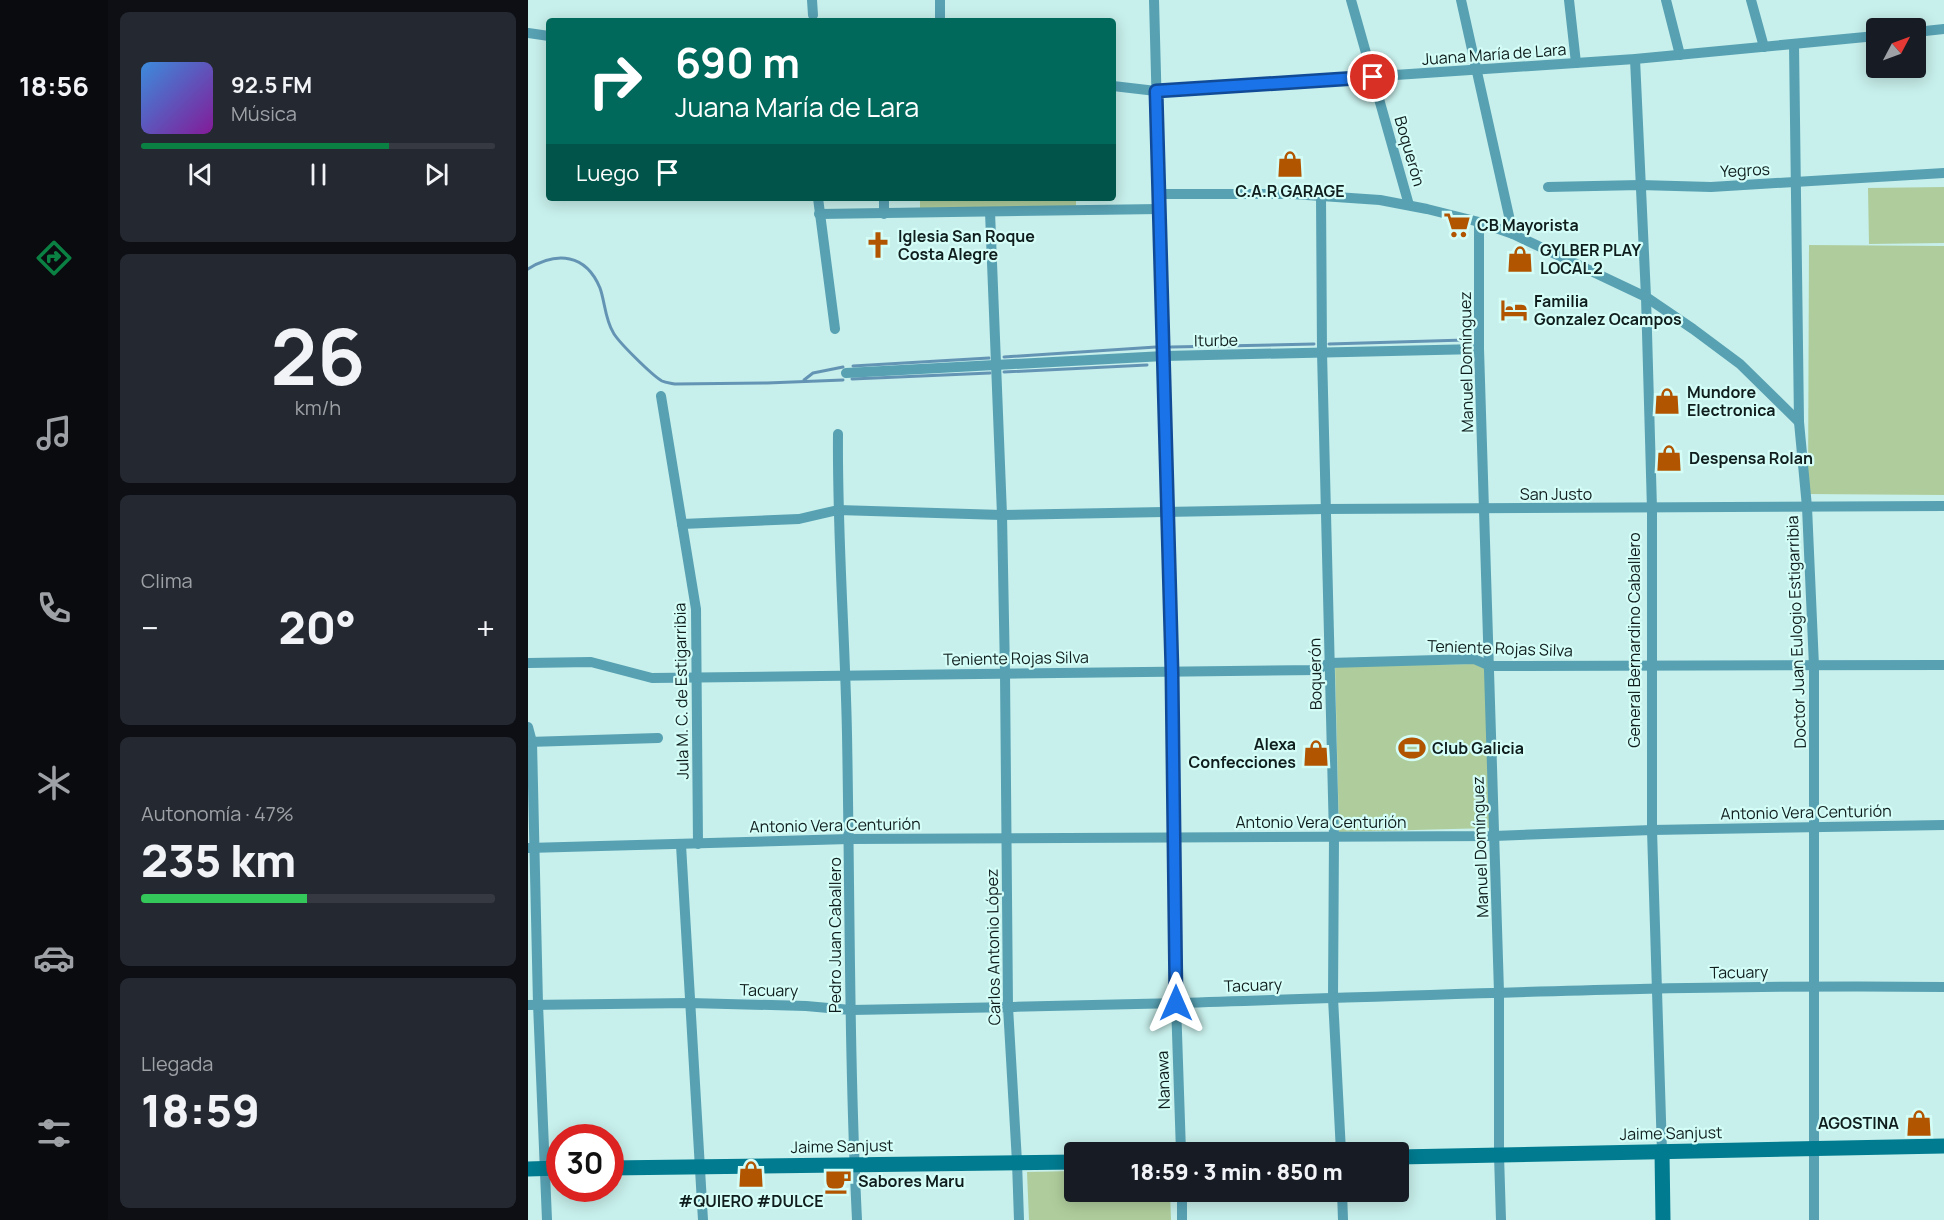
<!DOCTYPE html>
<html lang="es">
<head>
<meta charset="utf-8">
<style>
	body { margin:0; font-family:Manrope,sans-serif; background:#242831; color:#f1f3f6; height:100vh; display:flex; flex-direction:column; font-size:22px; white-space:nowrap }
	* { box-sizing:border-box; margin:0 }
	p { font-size:20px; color:#9ea1a6 }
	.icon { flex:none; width:33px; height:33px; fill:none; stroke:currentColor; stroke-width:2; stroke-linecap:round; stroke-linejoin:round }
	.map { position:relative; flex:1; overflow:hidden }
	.side { display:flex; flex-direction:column; gap:12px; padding:12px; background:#0d0f14; width:420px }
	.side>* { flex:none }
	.guide { position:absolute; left:18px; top:18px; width:570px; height:183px; border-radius:6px; box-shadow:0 3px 15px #0003; background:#00695c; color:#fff; overflow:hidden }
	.needle { width:39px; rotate:49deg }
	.tools { position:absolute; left:1338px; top:18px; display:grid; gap:12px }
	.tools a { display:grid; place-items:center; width:60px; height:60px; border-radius:6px; background:#171b24; box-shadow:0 3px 15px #0003; font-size:30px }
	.speed { position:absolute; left:18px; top:1124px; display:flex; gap:12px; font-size:30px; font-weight:700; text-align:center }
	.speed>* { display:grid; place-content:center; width:78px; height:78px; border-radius:50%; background:#171b24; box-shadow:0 3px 15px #0003; line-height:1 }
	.speed .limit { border:9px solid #d22; background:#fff; color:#111 }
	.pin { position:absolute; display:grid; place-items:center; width:51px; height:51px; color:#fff; margin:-26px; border:3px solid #fff; border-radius:50%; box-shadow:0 2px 6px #0007 }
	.me { position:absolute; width:66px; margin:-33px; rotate:0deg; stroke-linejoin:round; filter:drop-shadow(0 0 4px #0008) }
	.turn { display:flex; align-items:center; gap:21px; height:126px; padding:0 30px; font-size:27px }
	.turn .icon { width:78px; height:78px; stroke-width:2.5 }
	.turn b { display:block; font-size:42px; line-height:51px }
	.then { display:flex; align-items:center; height:57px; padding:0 30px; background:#0003; gap:12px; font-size:22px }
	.big { font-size:45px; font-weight:800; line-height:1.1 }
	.side .widget { flex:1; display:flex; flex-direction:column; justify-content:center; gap:9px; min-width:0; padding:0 21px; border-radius:9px; background:#242831 }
	.side .dial { align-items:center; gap:0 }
	.dial b { font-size:78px; line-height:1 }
	.song { display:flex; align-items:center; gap:18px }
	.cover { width:72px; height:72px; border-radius:9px; background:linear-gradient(135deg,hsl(210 70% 55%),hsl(290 70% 35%)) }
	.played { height:6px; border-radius:3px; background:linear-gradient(90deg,#0b8043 70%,#363941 70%) }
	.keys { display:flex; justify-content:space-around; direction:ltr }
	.heat { display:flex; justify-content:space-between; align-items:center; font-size:33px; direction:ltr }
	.charge { height:9px; border-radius:4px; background:linear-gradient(90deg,#34c759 47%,#363941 0) }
	.trip { position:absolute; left:536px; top:1142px; width:345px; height:60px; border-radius:6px; background:#171b24; box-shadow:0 3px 15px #0003; font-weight:800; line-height:60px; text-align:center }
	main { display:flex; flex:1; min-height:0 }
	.menu { display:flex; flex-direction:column; width:108px; justify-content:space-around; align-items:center; background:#090b0e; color:#9ea1a6 }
	.menu .icon { width:42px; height:42px }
	.menu .on { color:#0b8043 }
	.menu b { font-size:27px; color:#f1f3f6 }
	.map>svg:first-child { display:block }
	.green { fill:#afcd9c }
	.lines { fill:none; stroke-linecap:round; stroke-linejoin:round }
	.stream { stroke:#6494b4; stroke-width:3 }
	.street { stroke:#57a1b3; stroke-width:10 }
	.secondary { stroke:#017b90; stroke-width:15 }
	.route-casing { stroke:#114b97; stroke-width:15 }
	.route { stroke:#1a73e8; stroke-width:10 }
	.labels { text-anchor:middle; stroke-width:4.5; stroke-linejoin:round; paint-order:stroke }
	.street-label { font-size:16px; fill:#0f1e1d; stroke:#d4fdf8 }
	.poi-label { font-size:16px; font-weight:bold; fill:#0f1e1d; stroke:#d4fdf8; text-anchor:start }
</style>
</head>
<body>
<main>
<nav class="menu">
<b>18:56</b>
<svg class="icon on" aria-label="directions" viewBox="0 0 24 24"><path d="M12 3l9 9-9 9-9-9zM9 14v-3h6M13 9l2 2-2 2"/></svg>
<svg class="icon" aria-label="music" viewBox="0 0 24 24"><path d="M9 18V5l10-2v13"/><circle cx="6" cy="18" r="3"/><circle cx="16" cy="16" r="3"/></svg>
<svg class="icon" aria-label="phone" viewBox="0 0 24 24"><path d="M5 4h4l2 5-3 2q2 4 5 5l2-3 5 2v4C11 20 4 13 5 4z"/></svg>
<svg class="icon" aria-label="climate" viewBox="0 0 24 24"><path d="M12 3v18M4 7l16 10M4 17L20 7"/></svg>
<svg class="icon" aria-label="car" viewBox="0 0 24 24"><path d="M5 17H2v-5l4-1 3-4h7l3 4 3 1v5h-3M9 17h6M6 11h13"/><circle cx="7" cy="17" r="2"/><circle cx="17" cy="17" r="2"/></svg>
<svg class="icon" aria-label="filters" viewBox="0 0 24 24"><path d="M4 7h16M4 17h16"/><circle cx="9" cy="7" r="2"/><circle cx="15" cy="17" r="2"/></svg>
</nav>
<section class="side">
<div class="widget">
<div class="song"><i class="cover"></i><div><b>92.5 FM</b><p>Música</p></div></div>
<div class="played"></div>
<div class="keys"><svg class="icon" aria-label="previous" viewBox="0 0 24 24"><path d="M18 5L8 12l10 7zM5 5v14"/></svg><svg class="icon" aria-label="pause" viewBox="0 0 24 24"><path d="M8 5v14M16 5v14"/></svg><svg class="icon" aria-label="next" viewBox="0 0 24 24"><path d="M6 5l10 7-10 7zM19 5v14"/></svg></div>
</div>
<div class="widget dial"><b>26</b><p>km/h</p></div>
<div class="widget"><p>Clima</p>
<div class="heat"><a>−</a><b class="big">20°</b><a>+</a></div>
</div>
<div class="widget"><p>Autonomía · 47%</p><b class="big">235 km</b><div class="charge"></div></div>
<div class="widget"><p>Llegada</p><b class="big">18:59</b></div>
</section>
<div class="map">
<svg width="1416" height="1220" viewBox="0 0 1416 1220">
	<rect width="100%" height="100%" fill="#c7efeb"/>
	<!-- green -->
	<g class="green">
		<path d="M1416 187V243L1341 244 1340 188Z"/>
		<path d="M392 198H548V207L392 208Z"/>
		<path d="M1281 245 1416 246V495L1280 494Z"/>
		<path d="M946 664 958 669 962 828 811 832 807 666Z"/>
		<path d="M546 1171V1191H642L643 1220H501L499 1172Z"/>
	</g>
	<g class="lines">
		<!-- stream -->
		<g class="stream">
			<path d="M0 269C29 251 58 254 72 288 77 302 77 319 85 332 89 341 125 376 134 381 138 383 143 383 147 384L239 383 315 380"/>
			<path d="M801 344 937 340"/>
			<path d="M643 347 786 344"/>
			<path d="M476 357 628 347"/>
			<path d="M325 366 461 358"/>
			<path d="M476 372 619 365"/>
			<path d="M324 379 462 373"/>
			<path d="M276 380 285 373 315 367"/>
		</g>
		<!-- street -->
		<g class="street">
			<path d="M284 0 285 15"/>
			<path d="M412 0V21"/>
			<path d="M626 0 644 672 648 1003 653 1152"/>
			<path d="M823 0 881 205"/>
			<path d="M933 0 985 234"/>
			<path d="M1041 0 1048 63"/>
			<path d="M1138 0 1152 55"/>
			<path d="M1223 0 1236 47"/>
			<path d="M1388 32 1416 29"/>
			<path d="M0 33 21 36"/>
			<path d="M1266 44 1271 422 1279 507 1286 666V1220"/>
			<path d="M1107 59 1118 297 1124 509V830L1134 1152"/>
			<path d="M585 86 628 91 1107 59 1348 36"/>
			<path d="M1020 187 1112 185 1183 187 1416 173"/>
			<path d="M631 194H764L852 200 899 209 951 222 985 234 1118 297 1165 329 1212 364 1271 422"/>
			<path d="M793 195 794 352 806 837 805 998 813 1152"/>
			<path d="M290 198 307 329"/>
			<path d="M462 212 474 515 477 673 480 1007 489 1162 491 1220"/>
			<path d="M291 214 632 209"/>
			<path d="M356 214V198"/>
			<path d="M951 222V349L971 992V1155L973 1220"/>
			<path d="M318 373 636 356 951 349"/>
			<path d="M133 396 168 609 170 844"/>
			<path d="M310 434C309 535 317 634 319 734 322 896 321 1058 329 1220"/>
			<path d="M154 524 271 519 310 510 474 515 797 509 1416 506"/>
			<path d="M0 663 63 662 124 678 789 670 801 663 946 659 962 666 1416 665"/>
			<path d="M0 727 4 742 10 1004 19 1220"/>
			<path d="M0 742 130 738"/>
			<path d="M153 845 175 1220"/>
			<path d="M0 848 321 839 966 836 1124 830 1416 825"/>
			<path d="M0 1005 162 1003 278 1006 323 1010C433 1008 542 1006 652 1003 907 995 1161 984 1416 987"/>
			<path d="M654 1191V1220"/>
			<path d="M814 1191 815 1220"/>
		</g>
		<!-- secondary -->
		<g class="secondary">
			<path d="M1134 1152 1135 1220"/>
			<path d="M870 1157 1416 1146"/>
			<path d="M82 1168 546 1162"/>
			<path d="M0 1169 32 1168"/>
		</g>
	</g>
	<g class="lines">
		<defs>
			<path id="route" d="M648 1003 644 672 628 91 845 77"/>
		</defs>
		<!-- route casing -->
		<use href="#route" class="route-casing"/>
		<!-- route -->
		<use href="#route" class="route"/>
	</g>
	<!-- icons -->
	<defs>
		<symbol id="shop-bare" viewBox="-9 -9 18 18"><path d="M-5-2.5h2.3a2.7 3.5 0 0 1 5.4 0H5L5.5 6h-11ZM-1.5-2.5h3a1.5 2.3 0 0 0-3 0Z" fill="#b25500" stroke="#d4fdf8" stroke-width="2.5" paint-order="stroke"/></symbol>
		<symbol id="supermarket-bare" viewBox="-9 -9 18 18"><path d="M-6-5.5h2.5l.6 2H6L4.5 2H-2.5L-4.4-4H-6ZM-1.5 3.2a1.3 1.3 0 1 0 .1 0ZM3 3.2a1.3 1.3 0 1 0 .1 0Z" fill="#b25500" stroke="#d4fdf8" stroke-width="2.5" paint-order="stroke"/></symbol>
		<symbol id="church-bare" viewBox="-9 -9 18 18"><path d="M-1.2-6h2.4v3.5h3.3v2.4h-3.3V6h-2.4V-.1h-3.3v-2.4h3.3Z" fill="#b25500" stroke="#d4fdf8" stroke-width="2.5" paint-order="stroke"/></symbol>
		<symbol id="hotel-bare" viewBox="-9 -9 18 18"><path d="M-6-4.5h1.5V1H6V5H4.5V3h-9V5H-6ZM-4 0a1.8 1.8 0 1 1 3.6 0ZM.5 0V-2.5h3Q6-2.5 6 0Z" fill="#b25500" stroke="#d4fdf8" stroke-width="2.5" paint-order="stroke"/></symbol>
		<symbol id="stadium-bare" viewBox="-9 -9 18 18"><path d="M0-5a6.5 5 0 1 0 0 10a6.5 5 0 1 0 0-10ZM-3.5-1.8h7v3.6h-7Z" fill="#b25500" stroke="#d4fdf8" stroke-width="2.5" paint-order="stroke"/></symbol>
		<symbol id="cafe-bare" viewBox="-9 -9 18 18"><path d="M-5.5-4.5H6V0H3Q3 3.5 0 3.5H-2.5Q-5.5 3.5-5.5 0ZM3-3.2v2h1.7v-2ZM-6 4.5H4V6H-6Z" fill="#b25500" stroke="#d4fdf8" stroke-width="2.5" paint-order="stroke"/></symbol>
	</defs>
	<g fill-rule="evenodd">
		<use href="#shop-bare" x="743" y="145" width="38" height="38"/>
		<use href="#supermarket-bare" x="910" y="206" width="38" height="38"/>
		<use href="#church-bare" x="331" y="226" width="38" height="38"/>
		<use href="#shop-bare" x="973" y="240" width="38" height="38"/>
		<use href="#hotel-bare" x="967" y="291" width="38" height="38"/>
		<use href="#shop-bare" x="1120" y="382" width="38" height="38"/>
		<use href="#shop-bare" x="1122" y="439" width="38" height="38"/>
		<use href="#stadium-bare" x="865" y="729" width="38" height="38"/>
		<use href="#shop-bare" x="769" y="734" width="38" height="38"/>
		<use href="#shop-bare" x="1372" y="1104" width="38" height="38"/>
		<use href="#shop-bare" x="204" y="1155" width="38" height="38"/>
		<use href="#cafe-bare" x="291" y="1162" width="38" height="38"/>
	</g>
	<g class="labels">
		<!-- street labels -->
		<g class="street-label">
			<text transform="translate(966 54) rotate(-4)" y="6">Juana María de Lara</text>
			<text transform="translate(882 151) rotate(74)" y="6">Boquerón</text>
			<text transform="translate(1217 170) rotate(-3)" y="6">Yegros</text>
			<text transform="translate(688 340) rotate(-1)" y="6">Iturbe</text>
			<text transform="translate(938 362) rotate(-91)" y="6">Manuel Domínguez</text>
			<text x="1028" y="500">San Justo</text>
			<text transform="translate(1268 632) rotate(-92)" y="6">Doctor Juan Eulogio Estigarribia</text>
			<text transform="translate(1106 640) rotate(-90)" y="6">General Bernardino Caballero</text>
			<text transform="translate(972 648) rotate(2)" y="6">Teniente Rojas Silva</text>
			<text transform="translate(488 658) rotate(-1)" y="6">Teniente Rojas Silva</text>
			<text transform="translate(787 674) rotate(-91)" y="6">Boquerón</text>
			<text transform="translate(153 691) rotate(-91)" y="6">Jula M. C. de Estigarribia</text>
			<text transform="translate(1278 812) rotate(-1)" y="6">Antonio Vera Centurión</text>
			<text x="793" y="828">Antonio Vera Centurión</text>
			<text transform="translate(307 825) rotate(-1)" y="6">Antonio Vera Centurión</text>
			<text transform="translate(952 847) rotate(-92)" y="6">Manuel Domínguez</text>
			<text transform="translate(307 935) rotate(-90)" y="6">Pedro Juan Caballero</text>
			<text transform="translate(465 947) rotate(-91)" y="6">Carlos Antonio López</text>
			<text transform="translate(1211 972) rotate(-1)" y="6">Tacuary</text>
			<text transform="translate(725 985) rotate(-2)" y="6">Tacuary</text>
			<text transform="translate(241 990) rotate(1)" y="6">Tacuary</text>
			<text transform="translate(635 1080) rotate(-92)" y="6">Nanawa</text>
			<text transform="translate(1143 1133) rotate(-1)" y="6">Jaime Sanjust</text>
			<text transform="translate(314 1146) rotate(-1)" y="6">Jaime Sanjust</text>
		</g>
		<!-- poi labels -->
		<g class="poi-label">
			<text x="762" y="197" text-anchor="middle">C.A.R GARAGE</text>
			<text x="949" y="231">CB Mayorista</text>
			<text x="370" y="242">Iglesia San Roque<tspan x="370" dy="18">Costa Alegre</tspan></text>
			<text x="1012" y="256">GYLBER PLAY<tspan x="1012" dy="18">LOCAL 2</tspan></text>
			<text x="1006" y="307">Familia<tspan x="1006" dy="18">Gonzalez Ocampos</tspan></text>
			<text x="1159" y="398">Mundore<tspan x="1159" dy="18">Electronica</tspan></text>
			<text x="1161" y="464">Despensa Rolan</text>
			<text x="768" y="750" text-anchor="end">Alexa<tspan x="768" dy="18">Confecciones</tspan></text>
			<text x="904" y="754">Club Galicia</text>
			<text x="1371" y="1129" text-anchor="end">AGOSTINA</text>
			<text x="330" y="1187">Sabores Maru</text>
			<text x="223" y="1207" text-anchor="middle">#QUIERO #DULCE</text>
		</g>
	</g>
</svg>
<div class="tools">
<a><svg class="needle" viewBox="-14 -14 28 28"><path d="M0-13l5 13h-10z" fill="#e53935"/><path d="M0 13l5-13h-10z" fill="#9ea1a6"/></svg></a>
</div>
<div class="speed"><div class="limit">30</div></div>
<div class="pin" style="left:845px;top:77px;background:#d93025"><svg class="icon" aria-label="arrive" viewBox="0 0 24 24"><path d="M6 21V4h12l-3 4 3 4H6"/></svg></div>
<svg class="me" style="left:648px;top:1003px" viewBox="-20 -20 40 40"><path d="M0-17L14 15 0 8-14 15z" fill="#1a73e8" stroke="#fff" stroke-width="4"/></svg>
<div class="trip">18:59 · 3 min · 850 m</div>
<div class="guide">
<div class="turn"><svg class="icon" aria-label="right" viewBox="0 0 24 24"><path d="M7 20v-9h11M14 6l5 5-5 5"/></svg><div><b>690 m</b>Juana María de Lara</div></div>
<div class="then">Luego<svg class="icon" aria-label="arrive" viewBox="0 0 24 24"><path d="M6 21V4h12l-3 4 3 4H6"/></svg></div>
</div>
</div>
</main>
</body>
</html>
